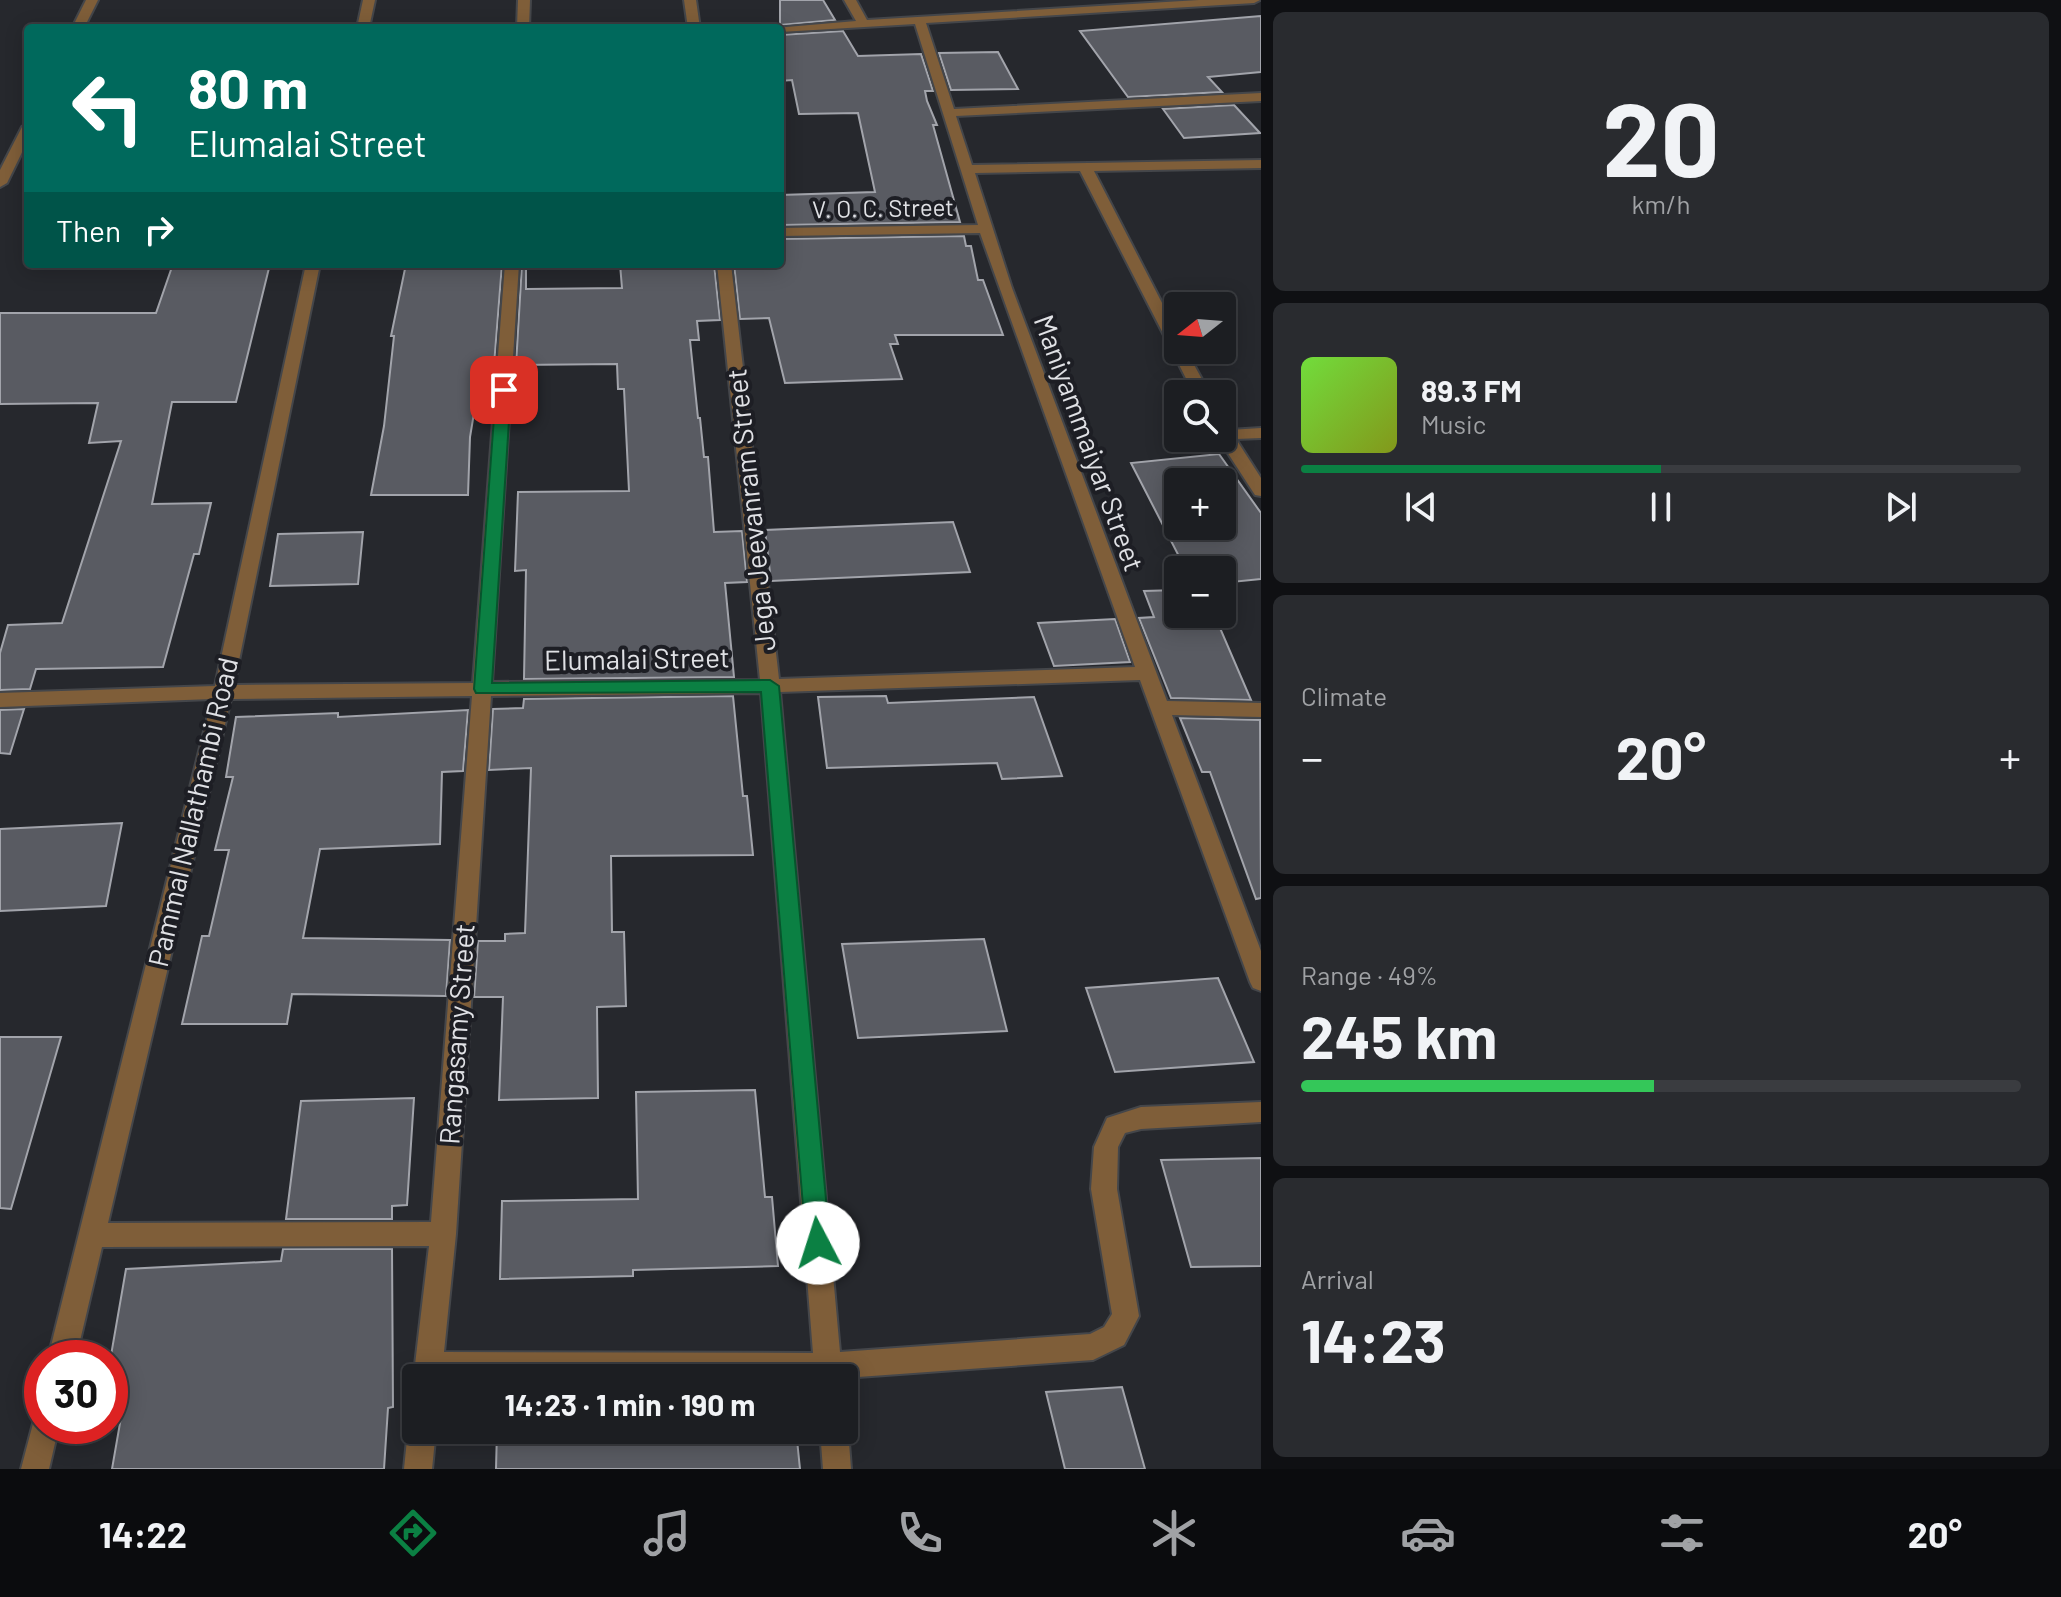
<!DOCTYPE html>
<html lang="en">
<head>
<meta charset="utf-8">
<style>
	body { margin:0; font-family:Barlow,sans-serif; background:#292b2f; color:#f1f3f6; height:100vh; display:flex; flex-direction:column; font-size:30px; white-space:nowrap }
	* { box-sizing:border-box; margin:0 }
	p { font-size:26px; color:#a0a2a5 }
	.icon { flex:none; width:44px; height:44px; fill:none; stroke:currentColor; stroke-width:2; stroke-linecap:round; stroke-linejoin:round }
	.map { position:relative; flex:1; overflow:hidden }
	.drawer { display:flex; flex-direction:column; gap:12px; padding:12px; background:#0f1013; width:800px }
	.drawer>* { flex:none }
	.hud { position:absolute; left:24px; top:24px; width:760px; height:244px; border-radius:8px; box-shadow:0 4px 20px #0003,0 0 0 2px #3a3c40; background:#00695c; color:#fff; overflow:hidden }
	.needle { width:52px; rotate:253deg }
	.fabs { position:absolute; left:1164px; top:292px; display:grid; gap:16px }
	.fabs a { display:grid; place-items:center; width:72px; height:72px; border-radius:8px; background:#1c1e22; box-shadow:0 4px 20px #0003,0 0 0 2px #3a3c40; font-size:40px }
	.speed { position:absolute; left:24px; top:1340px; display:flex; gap:16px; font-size:40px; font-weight:700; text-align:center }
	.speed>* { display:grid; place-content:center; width:104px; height:104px; border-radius:50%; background:#1c1e22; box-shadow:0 4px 20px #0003,0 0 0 2px #3a3c40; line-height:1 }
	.speed .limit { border:12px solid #d22; background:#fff; color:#111 }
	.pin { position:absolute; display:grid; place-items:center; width:68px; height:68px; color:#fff; margin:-34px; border-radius:16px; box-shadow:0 4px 12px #0006 }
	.me { position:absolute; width:88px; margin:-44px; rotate:355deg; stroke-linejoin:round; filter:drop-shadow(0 0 6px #0008) }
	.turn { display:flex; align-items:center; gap:28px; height:168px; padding:0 32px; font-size:36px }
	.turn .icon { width:104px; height:104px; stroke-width:2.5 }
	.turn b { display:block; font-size:56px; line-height:68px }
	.then { display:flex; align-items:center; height:76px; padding:0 32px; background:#0003; gap:16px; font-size:30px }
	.big { font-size:60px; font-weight:700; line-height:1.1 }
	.drawer .tile { flex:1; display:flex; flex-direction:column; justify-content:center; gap:12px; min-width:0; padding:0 28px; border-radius:12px; background:#292b2f }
	.drawer .dial { align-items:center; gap:0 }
	.dial b { font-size:104px; line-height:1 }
	.song { display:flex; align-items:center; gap:24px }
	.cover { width:96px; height:96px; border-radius:12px; background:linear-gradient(135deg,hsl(100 70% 55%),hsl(70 70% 35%)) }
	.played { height:8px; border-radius:4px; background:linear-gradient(90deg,#0b8043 50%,#3a3c40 50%) }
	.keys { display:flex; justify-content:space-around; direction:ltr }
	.heat { display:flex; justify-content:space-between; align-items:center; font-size:44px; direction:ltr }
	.charge { height:12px; border-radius:6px; background:linear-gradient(90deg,#34c759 49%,#3a3c40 0) }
	.trip { position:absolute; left:402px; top:1364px; width:456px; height:80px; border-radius:8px; background:#1c1e22; box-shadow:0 4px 20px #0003,0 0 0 2px #3a3c40; font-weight:700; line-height:80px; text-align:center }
	.menu { display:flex; height:128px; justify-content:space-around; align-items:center; background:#0b0c0e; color:#a0a2a5 }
	.menu .icon { width:56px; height:56px }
	.menu .on { color:#0b8043 }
	.menu b { font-size:36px; color:#f1f3f6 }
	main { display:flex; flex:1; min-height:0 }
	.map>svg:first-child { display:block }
	.building { fill:#595b62; stroke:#a2a4ab; stroke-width:2; fill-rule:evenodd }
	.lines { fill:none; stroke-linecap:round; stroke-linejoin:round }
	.minor-casing { stroke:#44464a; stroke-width:4 }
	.minor { fill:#7f5e39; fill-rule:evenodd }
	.route { fill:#0b8043; stroke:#07532c; stroke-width:2 }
	.labels { text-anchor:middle; stroke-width:8; stroke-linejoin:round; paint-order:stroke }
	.far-street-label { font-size:24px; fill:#e0e1e5; stroke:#1d1e24 }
	.street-label { font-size:28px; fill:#e0e1e5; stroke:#1d1e24 }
</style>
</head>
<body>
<main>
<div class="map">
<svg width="1261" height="1469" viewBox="0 0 1261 1469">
	<rect width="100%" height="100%" fill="#26282d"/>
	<!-- building -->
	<g class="building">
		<path d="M780 0H823L835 20 780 25Z"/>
		<path d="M1261 16V72L1208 77 1222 92 1128 97 1080 31Z"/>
		<path d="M843 31 858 56 921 54 933 91H925L927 101 937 125H933L960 222 780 225V195L875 192 858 113 799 114 792 80 780 81V35Z"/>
		<path d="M998 52 1018 89 951 90 939 53Z"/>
		<path d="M1234 105 1260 133 1184 138 1163 109Z"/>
		<path d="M964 236 966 246H971L978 280H983L1003 335H895L898 344H890L902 379 785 383 769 318 740 319 734 264H780V239Z"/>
		<path d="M173 264H270L236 402H172L152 504 211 503 199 554H194L163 667 36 669 30 689 0 690V653L8 625 62 623 121 441 89 443 98 403 0 404V313H156Z"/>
		<path d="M406 264H502L494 365H482L470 437 468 495H371L384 426 394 336H391Z"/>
		<path d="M522 264H526V289L622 288 620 264H714L720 320 697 321 699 340H690L698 418H700L704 457H708L714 532 742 531 747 582 725 583 734 677 524 679 526 570 515 571 518 492 629 491 624 389H618L617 364 516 365Z"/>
		<path d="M1219 454 1261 513V579L1222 583V570H1186L1131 463ZM1178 482H1222V526H1178Z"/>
		<path d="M953 522 970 572 771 581 765 530Z"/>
		<path d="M363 532 358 584 270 586 278 534Z"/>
		<path d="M1178 590V614H1214L1251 700 1171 698 1139 618 1154 617 1144 591Z"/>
		<path d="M1115 619 1130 662 1054 666 1038 623Z"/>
		<path d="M733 696 743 796H747L753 855 611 856 612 932H624L626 1006 597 1007 598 1098 499 1100 503 997H474L478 941H505V934L525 933 531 768 489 770 493 709 523 708 524 699Z"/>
		<path d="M886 696 888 703 1034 697 1062 776 1002 779 997 763 827 768 818 697Z"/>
		<path d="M24 709 10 754 0 753V710Z"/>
		<path d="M468 710 463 771 442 772 440 844 320 849 303 938 450 940 446 996 292 994 287 1024H182L202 936H209L229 850H215L233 777H226L236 717 338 713V717Z"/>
		<path d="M1180 718 1260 720 1261 898 1256 899 1210 772H1202Z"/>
		<path d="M122 823 106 906 0 911V829Z"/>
		<path d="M984 939 1007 1031 858 1038 842 944Z"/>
		<path d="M1218 978 1254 1062 1115 1072 1086 988Z"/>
		<path d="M0 1037H61L11 1209 0 1208Z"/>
		<path d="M755 1090 765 1197H772L778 1266 633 1270V1276L500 1279 502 1201 638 1199 636 1092Z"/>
		<path d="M414 1098 407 1205 392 1206V1219H286L301 1101Z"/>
		<path d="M1261 1158V1266L1191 1267 1161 1160Z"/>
		<path d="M283 1249H392L393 1407 388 1408 384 1469H112L123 1406 110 1407V1361L126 1269 281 1261Z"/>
		<path d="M1122 1387 1145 1469H1065L1046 1392Z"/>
		<path d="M497 1430H796L800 1469H496Z"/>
	</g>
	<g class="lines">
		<defs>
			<g id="minor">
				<path d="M86 0H98L84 28H72Z"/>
				<path d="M363 0H375L369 28H357Z"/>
				<path d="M518 0H530L529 28H517Z"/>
				<path d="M684 0H696L700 28H688Z"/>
				<path d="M844 0H856L867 20 1199 0H1260L1254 3 926 23 954 109 1261 93V101L956 116 972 165 1261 160V168L1094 171 1178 334V350H1186L1210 394H1194L1080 171 975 173 1012 288 1167 701 1261 703V717L1172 715 1261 951V991L1253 988 1250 982 1140 680 780 692 840 1352 1090 1334 1104 1327 1112 1314 1091 1189 1094 1147 1107 1118 1141 1107 1261 1102V1122L1141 1129 1125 1133 1118 1147 1117 1189 1139 1316 1124 1345 1093 1360 844 1378H416V1382L415 1365 429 1246 102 1247 76 1358H48L212 699 0 707V693L215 686 306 264H320L234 685 473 683 505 264H519L492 682 760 680 717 264H731L779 679 1135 667 980 233 780 236V228L978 225 915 24 780 32V28H775L856 21ZM761 693 813 1353 444 1352 456 1234 491 696ZM472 696 431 1222 108 1223 231 699Z"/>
				<path d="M28 123V140L7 183 0 187V170L22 127Z"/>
				<path d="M1222 426 1229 430 1261 428V438L1236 439 1261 478V496L1255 495 1218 438H1222Z"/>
				<path d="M42 1413V1426H59L49 1469H21L35 1416Z"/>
				<path d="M416 1418V1430H436L432 1469H404L408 1430Z"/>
				<path d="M844 1420 848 1430 851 1469H823L820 1430H844Z"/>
			</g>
		</defs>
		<!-- minor casing -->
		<use href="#minor" class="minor-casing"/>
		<!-- minor -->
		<use href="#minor" class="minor"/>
	</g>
	<!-- route -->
	<path class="route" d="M504 386 511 390 492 683 770 680 779 686 830 1243 826 1250 818 1254 809 1250 806 1243 761 692 476 693 474 689 496 390Z"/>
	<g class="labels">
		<!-- far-street labels -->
		<g class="far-street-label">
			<text transform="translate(883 209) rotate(-1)" y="8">V. O. C. Street</text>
		</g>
		<!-- street labels -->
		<g class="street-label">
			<text transform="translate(1089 443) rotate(70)" y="10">Maniyammaiyar Street</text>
			<text transform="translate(751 510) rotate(-96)" y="10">Jega Jeevanram Street</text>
			<text transform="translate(637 659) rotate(-1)" y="10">Elumalai Street</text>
			<text transform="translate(193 812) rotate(-77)" y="10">Pammal Nallathambi Road</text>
			<text transform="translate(457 1034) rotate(-86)" y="10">Rangasamy Street</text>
		</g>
	</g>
</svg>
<div class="fabs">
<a><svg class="needle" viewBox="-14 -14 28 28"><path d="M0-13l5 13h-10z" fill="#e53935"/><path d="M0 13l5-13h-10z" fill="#a0a2a5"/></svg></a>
<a><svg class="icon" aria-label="search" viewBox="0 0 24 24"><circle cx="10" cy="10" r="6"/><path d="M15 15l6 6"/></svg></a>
<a>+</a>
<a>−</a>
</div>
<div class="speed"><div class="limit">30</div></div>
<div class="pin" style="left:504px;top:390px;background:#d93025"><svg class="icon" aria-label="arrive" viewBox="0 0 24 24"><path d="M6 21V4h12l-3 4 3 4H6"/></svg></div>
<svg class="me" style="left:818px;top:1243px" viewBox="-20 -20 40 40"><circle r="19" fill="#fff"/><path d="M0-13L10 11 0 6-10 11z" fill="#0b8043"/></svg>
<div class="trip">14:23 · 1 min · 190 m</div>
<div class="hud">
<div class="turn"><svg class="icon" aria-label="left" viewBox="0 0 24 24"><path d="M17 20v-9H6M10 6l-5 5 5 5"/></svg><div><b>80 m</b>Elumalai Street</div></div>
<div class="then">Then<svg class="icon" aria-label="right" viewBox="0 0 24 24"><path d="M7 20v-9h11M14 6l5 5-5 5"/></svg></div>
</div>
</div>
<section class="drawer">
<div class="tile dial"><b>20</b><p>km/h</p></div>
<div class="tile">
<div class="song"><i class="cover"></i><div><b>89.3 FM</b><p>Music</p></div></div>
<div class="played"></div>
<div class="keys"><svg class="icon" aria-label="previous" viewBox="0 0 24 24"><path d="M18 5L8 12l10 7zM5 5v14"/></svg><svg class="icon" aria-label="pause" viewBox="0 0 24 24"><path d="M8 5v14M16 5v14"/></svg><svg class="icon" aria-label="next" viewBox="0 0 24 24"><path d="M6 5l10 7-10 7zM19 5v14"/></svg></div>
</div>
<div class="tile"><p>Climate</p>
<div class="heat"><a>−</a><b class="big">20°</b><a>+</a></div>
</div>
<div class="tile"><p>Range · 49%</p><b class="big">245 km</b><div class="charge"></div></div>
<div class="tile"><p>Arrival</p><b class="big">14:23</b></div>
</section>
</main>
<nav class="menu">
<b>14:22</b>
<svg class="icon on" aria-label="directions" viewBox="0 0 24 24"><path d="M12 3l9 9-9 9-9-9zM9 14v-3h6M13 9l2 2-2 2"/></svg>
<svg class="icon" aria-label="music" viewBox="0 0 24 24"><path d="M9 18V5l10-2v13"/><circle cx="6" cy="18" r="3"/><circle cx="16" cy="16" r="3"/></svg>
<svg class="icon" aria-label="phone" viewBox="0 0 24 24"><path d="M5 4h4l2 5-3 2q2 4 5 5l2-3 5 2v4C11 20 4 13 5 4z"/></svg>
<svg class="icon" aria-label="climate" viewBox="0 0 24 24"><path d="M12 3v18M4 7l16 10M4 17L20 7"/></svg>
<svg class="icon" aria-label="car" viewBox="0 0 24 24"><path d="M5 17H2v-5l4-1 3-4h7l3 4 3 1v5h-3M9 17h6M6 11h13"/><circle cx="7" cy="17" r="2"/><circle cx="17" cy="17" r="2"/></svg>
<svg class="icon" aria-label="filters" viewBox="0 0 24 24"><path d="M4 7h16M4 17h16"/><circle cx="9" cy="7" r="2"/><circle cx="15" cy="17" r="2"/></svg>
<b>20°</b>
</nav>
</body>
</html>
